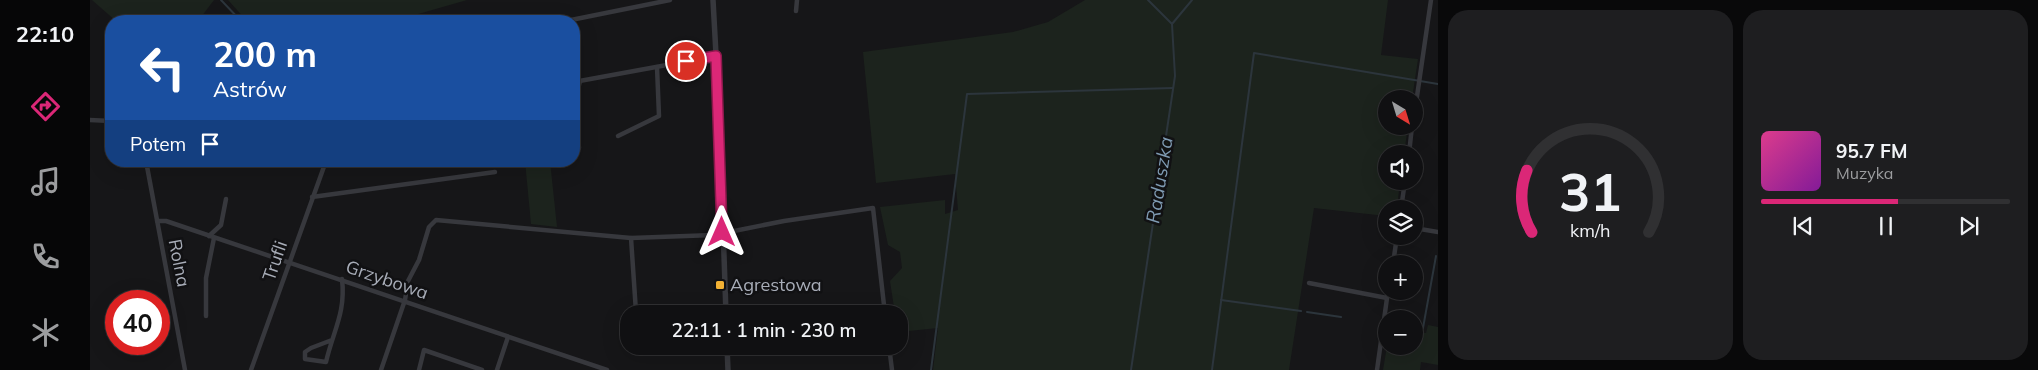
<!DOCTYPE html>
<html lang="pl">
<head>
<meta charset="utf-8">
<style>
	body { margin:0; font-family:Mulish,sans-serif; background:#1e1e20; color:#f1f3f6; height:100vh; display:flex; flex-direction:column; font-size:19px; white-space:nowrap }
	* { box-sizing:border-box; margin:0 }
	p { font-size:16px; color:#9c9d9f }
	.icon { flex:none; width:28px; height:28px; fill:none; stroke:currentColor; stroke-width:2; stroke-linecap:round; stroke-linejoin:round }
	.map { position:relative; flex:1; overflow:hidden }
	.side { display:flex; flex-direction:column; gap:10px; padding:10px; background:#09090a; width:600px }
	.side>* { flex:none }
	.guide { position:absolute; left:15px; top:15px; width:475px; height:152px; border-radius:20px; box-shadow:0 5px 20px #0002,0 0 0 1px #303032; background:#1a4fa0; color:#fff; overflow:hidden }
	.needle { width:32px; rotate:142deg }
	.buttons { position:absolute; left:1288px; top:90px; display:grid; gap:10px }
	.buttons a { display:grid; place-items:center; width:45px; height:45px; border-radius:50%; background:#101012; box-shadow:0 5px 20px #0002,0 0 0 1px #303032; font-size:25px }
	.speed { position:absolute; left:15px; top:290px; display:flex; gap:10px; font-size:25px; font-weight:700; text-align:center }
	.speed>* { display:grid; place-content:center; width:65px; height:65px; border-radius:50%; background:#101012; box-shadow:0 5px 20px #0002,0 0 0 1px #303032; line-height:1 }
	.speed .limit { border:8px solid #d22; background:#fff; color:#111 }
	.pin { position:absolute; display:grid; place-items:center; width:42px; height:42px; color:#fff; margin:-21px; border:2px solid #fff; border-radius:50%; box-shadow:0 1px 5px #0007 }
	.me { position:absolute; width:55px; margin:-28px; rotate:0deg; stroke-linejoin:round; filter:drop-shadow(0 0 4px #0008) }
	.turn { display:flex; align-items:center; gap:18px; height:105px; padding:0 25px; font-size:22px }
	.turn .icon { width:65px; height:65px; stroke-width:2.5 }
	.turn b { display:block; font-size:35px; line-height:42px }
	.then { display:flex; align-items:center; height:48px; padding:0 25px; background:#0003; gap:10px; font-size:19px }
	.side .widget { flex:1; display:flex; flex-direction:column; justify-content:center; gap:8px; min-width:0; padding:0 18px; border-radius:20px; background:#1e1e20 }
	.side .dial { align-items:center; gap:0 }
	.dial svg { height:130px; overflow:visible; fill:none; stroke:#303032; stroke-width:7; stroke-linecap:round; text-anchor:middle }
	.dial text { fill:#f1f3f6; stroke:none }
	.song { display:flex; align-items:center; gap:15px }
	.cover { width:60px; height:60px; border-radius:8px; background:linear-gradient(135deg,hsl(330 70% 55%),hsl(290 70% 35%)) }
	.played { height:5px; border-radius:2px; background:linear-gradient(90deg,#db2777 55%,#303032 55%) }
	.keys { display:flex; justify-content:space-around; direction:ltr }
	.side .tiles { flex:1; display:grid; gap:10px; grid-template-columns:repeat(2,1fr) }
	.trip { position:absolute; left:530px; top:305px; width:288px; height:50px; border-radius:20px; background:#101012; box-shadow:0 5px 20px #0002,0 0 0 1px #303032; font-weight:600; line-height:50px; text-align:center }
	main { display:flex; flex:1; min-height:0 }
	.menu { display:flex; flex-direction:column; width:90px; justify-content:space-around; align-items:center; background:#060607; color:#9c9d9f }
	.menu .icon { width:35px; height:35px }
	.menu .current { color:#db2777 }
	.menu b { font-size:22px; color:#f1f3f6 }
	.map>svg:first-child { display:block }
	.green { fill:#1c231d }
	.lines { fill:none; stroke-linecap:round; stroke-linejoin:round }
	.stream { stroke:#2c353c; stroke-width:2 }
	.minor { stroke:#37383d; stroke-width:4.5 }
	.tertiary { stroke:#37383d; stroke-width:5.5 }
	.route-casing { stroke:#8e194d; stroke-width:12 }
	.route { stroke:#db2777; stroke-width:9 }
	.poi-dot { fill:#f2b134; stroke:#111113; stroke-width:2 }
	.labels { text-anchor:middle; stroke-width:5; stroke-linejoin:round; paint-order:stroke }
	.street-label { font-size:18px; fill:#a8adb8; stroke:#111113 }
	.poi-label { font-size:18px; fill:#a8adb8; stroke:#111113; text-anchor:start }
	.water-label { font-size:19px; font-style:italic; fill:#7f9bb3; stroke:#111113 }
</style>
</head>
<body>
<main>
<nav class="menu">
<b>22:10</b>
<svg class="icon current" aria-label="directions" viewBox="0 0 24 24"><path d="M12 3l9 9-9 9-9-9zM9 14v-3h6M13 9l2 2-2 2"/></svg>
<svg class="icon" aria-label="music" viewBox="0 0 24 24"><path d="M9 18V5l10-2v13"/><circle cx="6" cy="18" r="3"/><circle cx="16" cy="16" r="3"/></svg>
<svg class="icon" aria-label="phone" viewBox="0 0 24 24"><path d="M5 4h4l2 5-3 2q2 4 5 5l2-3 5 2v4C11 20 4 13 5 4z"/></svg>
<svg class="icon" aria-label="climate" viewBox="0 0 24 24"><path d="M12 3v18M4 7l16 10M4 17L20 7"/></svg>
</nav>
<div class="map">
<svg width="1348" height="370" viewBox="0 0 1348 370">
	<rect width="100%" height="100%" fill="#161618"/>
	<!-- green -->
	<g class="green">
		<path d="M2 0H124L108 21H26Z"/>
		<path d="M138 0H377L304 21H157Z"/>
		<path d="M995 0H1298L1291 55 1328 59 1322 99H1296V126H1318L1314 154H1296V181H1310L1307 209H1296V216L1224 208 1199 370H843L848 328 809 332V314H805L800 281 812 268 810 252 798 245 790 207 855 200V214L868 210 865 174 786 183 773 52 923 32 958 22Z"/>
		<path d="M435 161H460L467 227 441 224Z"/>
		<path d="M1338 325 1348 327V365L1331 362 1330 370H1293L1297 346H1324V332L1336 333Z"/>
	</g>
	<g class="lines">
		<!-- stream -->
		<g class="stream">
			<path d="M131 0 151 21"/>
			<path d="M1082 24 1102 0"/>
			<path d="M1131 300 1211 311"/>
			<path d="M1217 312 1251 317"/>
			<path d="M1324 327 1333 328 1346 256"/>
			<path d="M841 370 877 94 1083 88"/>
			<path d="M1041 370 1085 76 1082 24 1058 0"/>
			<path d="M1122 370 1164 53 1348 84"/>
		</g>
		<!-- minor -->
		<g class="minor">
			<path d="M706 11 707 0"/>
			<path d="M476 21 580 0"/>
			<path d="M484 82 626 56"/>
			<path d="M1324 117 1341 0"/>
			<path d="M0 120 21 121"/>
			<path d="M528 136 569 116 567 67"/>
			<path d="M489 148 484 105 490 81"/>
			<path d="M1319 154 1322 126"/>
			<path d="M56 161 95 370"/>
			<path d="M222 197 405 172"/>
			<path d="M1311 209 1315 181"/>
			<path d="M67 221H76L517 370"/>
			<path d="M1324 228 1348 232"/>
			<path d="M119 236 131 225 136 199"/>
			<path d="M541 238 546 312"/>
			<path d="M1303 264 1307 236"/>
			<path d="M1219 283 1297 298"/>
			<path d="M116 316V278L124 238"/>
			<path d="M242 340 221 348 215 352V359L236 362C243 331 256 313 252 279"/>
			<path d="M799 346 802 370"/>
			<path d="M161 370 236 161"/>
			<path d="M291 370 315 300 318 281 329 260 339 227 346 220 541 238 624 235 694 221 783 208 795 314"/>
			<path d="M329 370 334 350 392 370"/>
			<path d="M407 370 418 337"/>
			<path d="M1287 370 1298 291"/>
		</g>
		<!-- tertiary -->
		<g class="tertiary">
			<path d="M623 0 629 109 636 314"/>
			<path d="M637 346 638 370"/>
		</g>
	</g>
	<g class="lines">
		<defs>
			<path id="route" d="M596 61 626 56 632 232"/>
		</defs>
		<!-- route casing -->
		<use href="#route" class="route-casing"/>
		<!-- route -->
		<use href="#route" class="route"/>
	</g>
	<!-- markers -->
	<rect class="poi-dot" x="625" y="280" width="10" height="10" rx="2.5"/>
	<g class="labels">
		<!-- street labels -->
		<g class="street-label">
			<text transform="translate(185 261) rotate(-71)" y="6">Trufli</text>
			<text transform="translate(89 263) rotate(79)" y="6">Rolna</text>
			<text transform="translate(297 280) rotate(19)" y="6">Grzybowa</text>
		</g>
		<!-- poi labels -->
		<g class="poi-label">
			<text x="640" y="291">Agrestowa</text>
		</g>
		<!-- water labels -->
		<g class="water-label">
			<text transform="translate(1069 180) rotate(-81)" y="7">Raduszka</text>
		</g>
	</g>
</svg>
<div class="buttons">
<a><svg class="needle" viewBox="-14 -14 28 28"><path d="M0-13l5 13h-10z" fill="#e53935"/><path d="M0 13l5-13h-10z" fill="#9c9d9f"/></svg></a>
<a><svg class="icon" aria-label="sound" viewBox="0 0 24 24"><path d="M4 9h4l5-4v14l-5-4H4zM17 9q2 3 0 6"/></svg></a>
<a><svg class="icon" aria-label="layers" viewBox="0 0 24 24"><path d="M12 4l9 5-9 5-9-5zM3 14l9 5 9-5"/></svg></a>
<a>+</a>
<a>−</a>
</div>
<div class="speed"><div class="limit">40</div></div>
<div class="pin" style="left:596px;top:61px;background:#d93025"><svg class="icon" aria-label="arrive" viewBox="0 0 24 24"><path d="M6 21V4h12l-3 4 3 4H6"/></svg></div>
<svg class="me" style="left:632px;top:232px" viewBox="-20 -20 40 40"><path d="M0-17L14 15 0 8-14 15z" fill="#db2777" stroke="#fff" stroke-width="4"/></svg>
<div class="trip">22:11 · 1 min · 230 m</div>
<div class="guide">
<div class="turn"><svg class="icon" aria-label="left" viewBox="0 0 24 24"><path d="M17 20v-9H6M10 6l-5 5 5 5"/></svg><div><b>200 m</b>Astrów</div></div>
<div class="then">Potem<svg class="icon" aria-label="arrive" viewBox="0 0 24 24"><path d="M6 21V4h12l-3 4 3 4H6"/></svg></div>
</div>
</div>
<section class="side">
<div class="tiles">
<div class="widget dial"><svg viewBox="0 0 100 80">
<path d="M14 69A42 42 0 1 1 86 69"/>
<path d="M14 69A42 42 0 0 1 11 31" stroke="#db2777"/>
<text x="50" y="56" font-size="32" font-weight="700">31</text>
<text x="50" y="72" font-size="11">km/h</text>
</svg></div>
<div class="widget">
<div class="song"><i class="cover"></i><div><b>95.7 FM</b><p>Muzyka</p></div></div>
<div class="played"></div>
<div class="keys"><svg class="icon" aria-label="previous" viewBox="0 0 24 24"><path d="M18 5L8 12l10 7zM5 5v14"/></svg><svg class="icon" aria-label="pause" viewBox="0 0 24 24"><path d="M8 5v14M16 5v14"/></svg><svg class="icon" aria-label="next" viewBox="0 0 24 24"><path d="M6 5l10 7-10 7zM19 5v14"/></svg></div>
</div>
</div>
</section>
</main>
</body>
</html>
